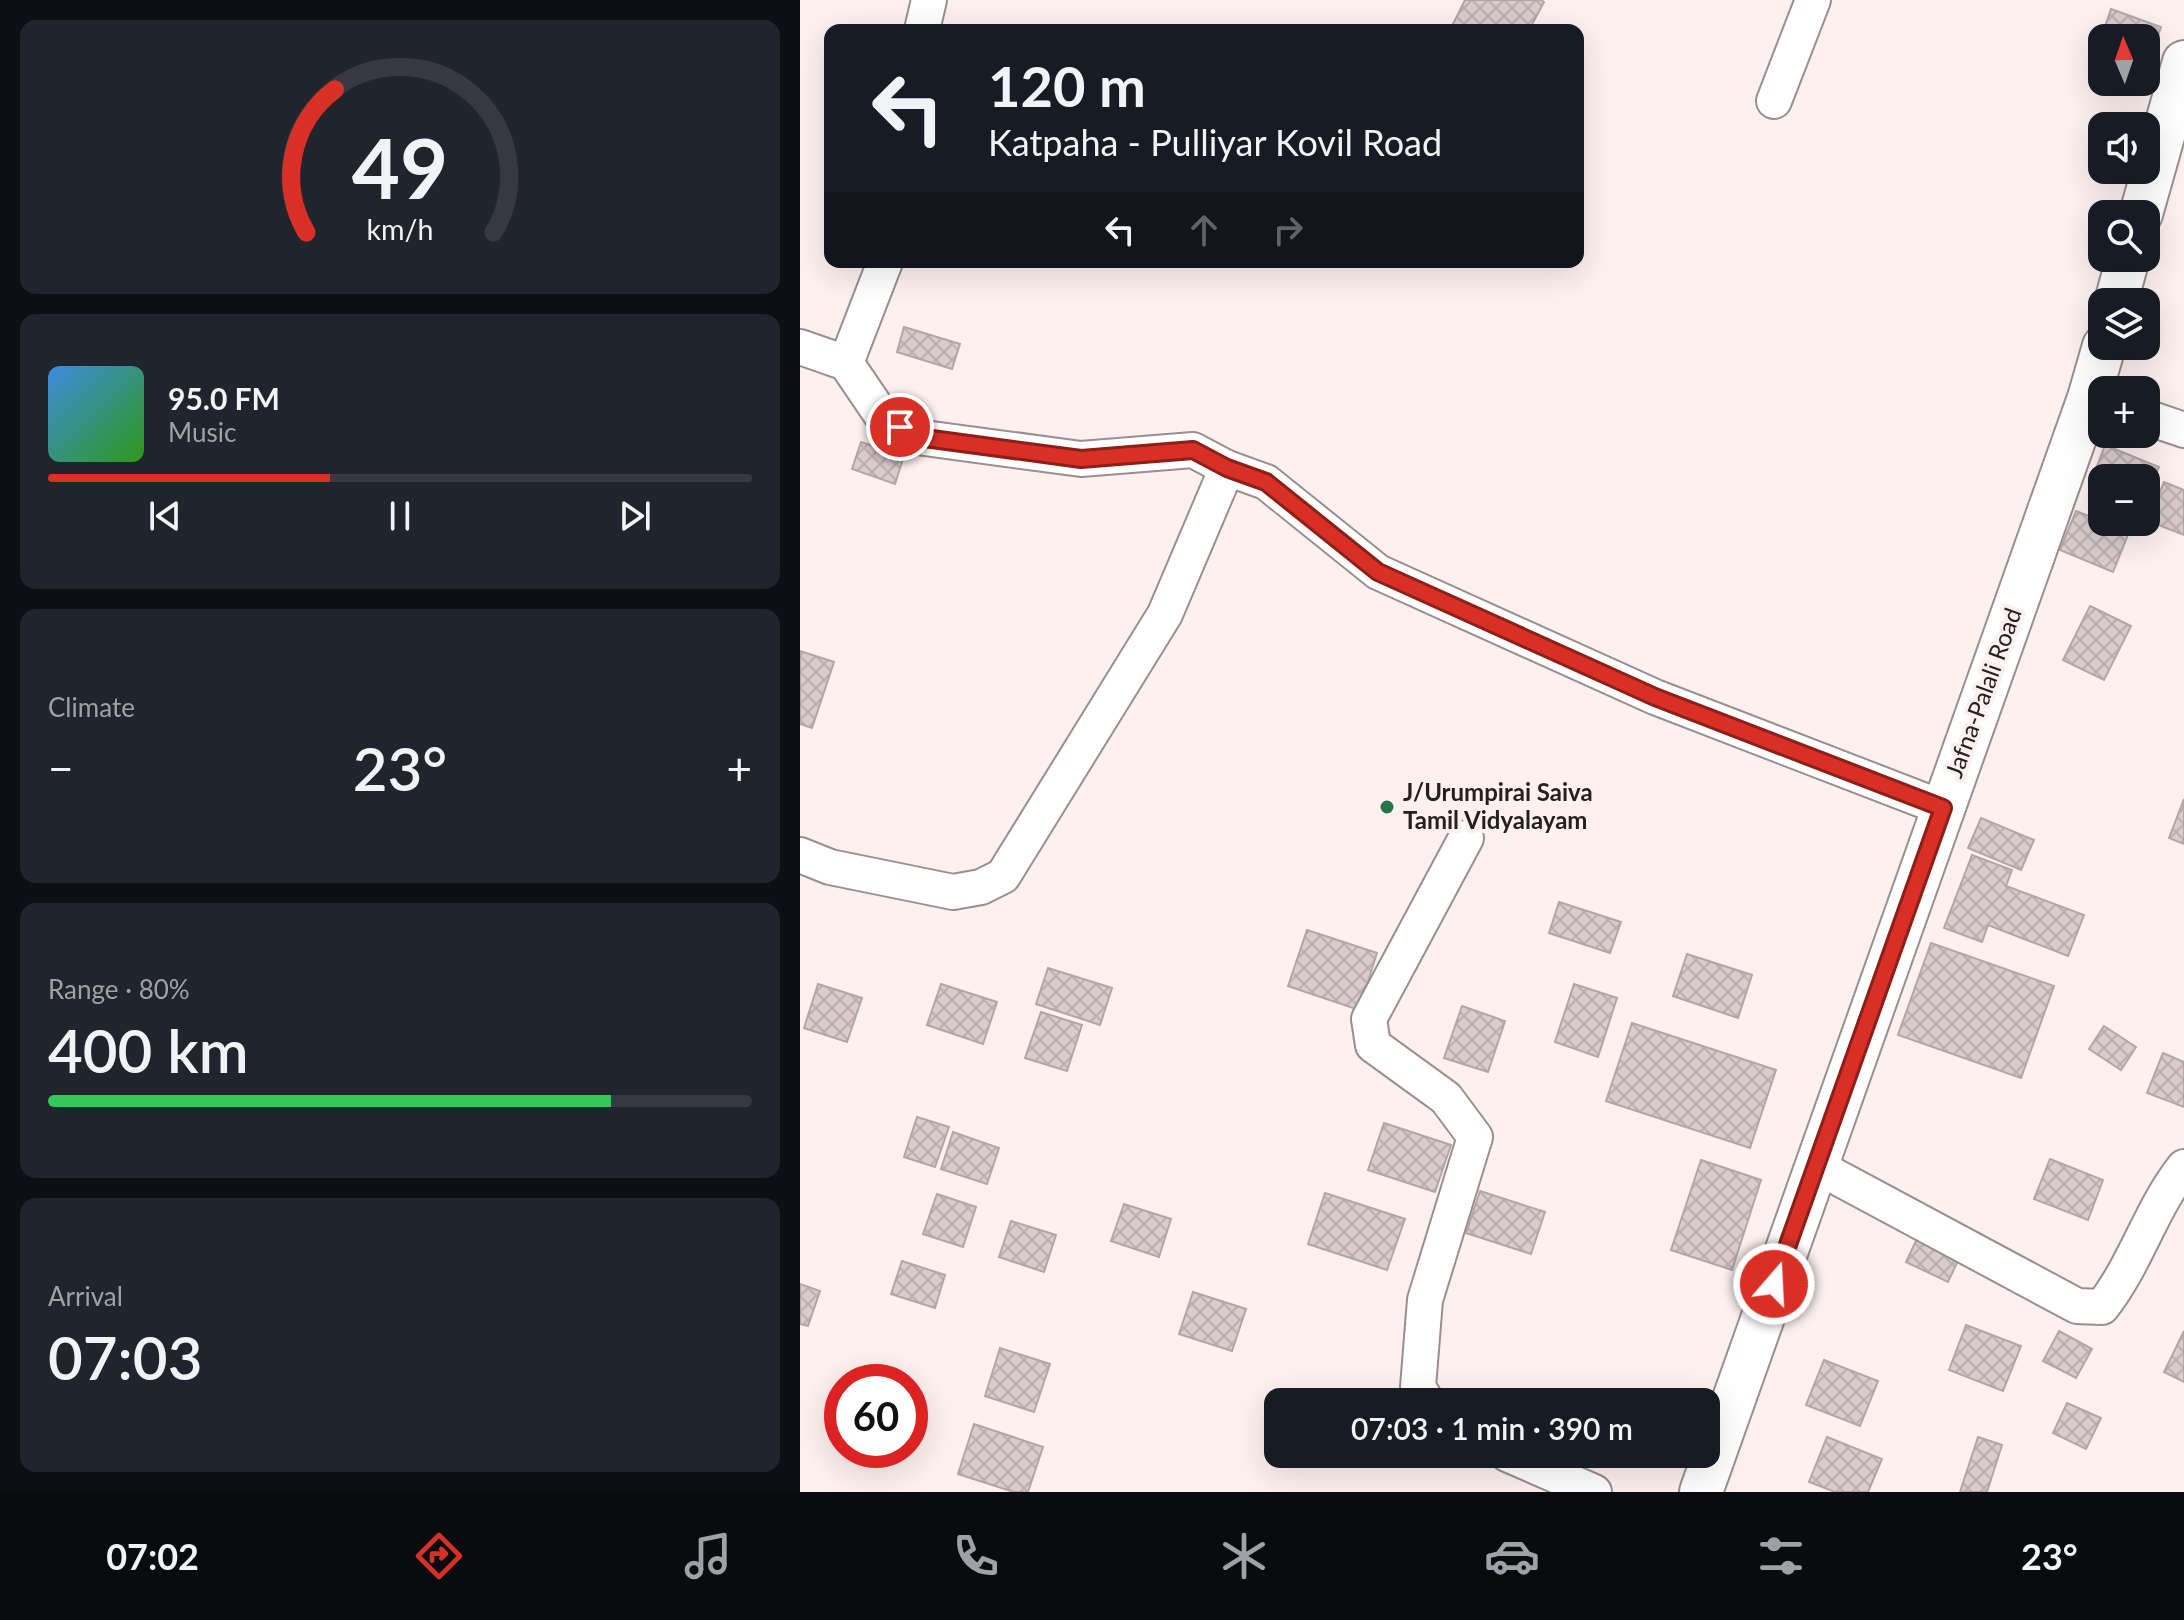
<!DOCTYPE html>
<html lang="en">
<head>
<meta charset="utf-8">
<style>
	body { margin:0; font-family:Lato,sans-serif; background:#20242c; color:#f1f3f6; height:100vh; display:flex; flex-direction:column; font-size:30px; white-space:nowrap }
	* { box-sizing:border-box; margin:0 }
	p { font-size:26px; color:#9ea1a6 }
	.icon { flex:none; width:44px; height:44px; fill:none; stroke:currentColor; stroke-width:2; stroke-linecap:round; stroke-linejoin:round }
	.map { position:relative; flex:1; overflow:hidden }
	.side { display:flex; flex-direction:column; gap:20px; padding:20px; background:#0d0f14; width:800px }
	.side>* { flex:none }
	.hud { position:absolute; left:24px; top:24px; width:760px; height:244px; border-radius:16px; box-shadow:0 8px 32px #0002; background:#171b24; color:#f1f3f6; overflow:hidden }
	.needle { width:52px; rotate:358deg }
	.tools { position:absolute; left:1288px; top:24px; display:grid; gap:16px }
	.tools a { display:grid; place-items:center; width:72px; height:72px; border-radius:16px; background:#171b24; box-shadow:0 8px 32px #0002; font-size:40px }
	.speed { position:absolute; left:24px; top:1364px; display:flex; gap:16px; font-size:40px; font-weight:700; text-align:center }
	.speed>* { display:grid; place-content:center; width:104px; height:104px; border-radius:50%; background:#171b24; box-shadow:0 8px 32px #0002; line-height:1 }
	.speed .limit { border:12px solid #d22; background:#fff; color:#111 }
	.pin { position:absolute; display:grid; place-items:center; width:68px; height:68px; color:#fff; margin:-34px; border:4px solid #fff; border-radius:50%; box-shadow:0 2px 8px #0007 }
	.me { position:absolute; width:88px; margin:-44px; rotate:19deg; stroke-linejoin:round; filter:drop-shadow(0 0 6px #0008) }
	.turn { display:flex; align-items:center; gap:28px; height:168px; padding:0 32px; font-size:36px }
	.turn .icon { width:104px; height:104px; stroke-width:2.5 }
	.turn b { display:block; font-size:56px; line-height:68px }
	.lanes { display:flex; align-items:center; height:76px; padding:0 32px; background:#0003; justify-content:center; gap:40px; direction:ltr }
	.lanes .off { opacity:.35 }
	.big { font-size:60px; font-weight:600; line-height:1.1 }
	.side .tile { flex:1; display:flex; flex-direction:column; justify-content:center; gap:12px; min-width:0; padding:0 28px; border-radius:16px; background:#20242c }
	.side .dial { align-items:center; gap:0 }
	.dial svg { height:208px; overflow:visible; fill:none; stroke:#363941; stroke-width:7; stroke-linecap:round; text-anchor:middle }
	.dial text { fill:#f1f3f6; stroke:none }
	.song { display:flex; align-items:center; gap:24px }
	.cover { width:96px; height:96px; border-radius:12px; background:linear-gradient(135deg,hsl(210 70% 55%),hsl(110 70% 35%)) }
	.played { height:8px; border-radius:4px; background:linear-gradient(90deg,#d93025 40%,#363941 40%) }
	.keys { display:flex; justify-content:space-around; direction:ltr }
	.heat { display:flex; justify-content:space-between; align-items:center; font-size:44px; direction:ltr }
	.charge { height:12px; border-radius:6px; background:linear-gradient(90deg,#34c759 80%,#363941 0) }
	.trip { position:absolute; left:464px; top:1388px; width:456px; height:80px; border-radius:16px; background:#171b24; box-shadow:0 8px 32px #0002; font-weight:600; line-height:80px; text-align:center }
	.tabs { display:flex; height:128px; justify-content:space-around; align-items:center; background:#090b0e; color:#9ea1a6 }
	.tabs .icon { width:56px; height:56px }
	.tabs .active { color:#d93025 }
	.tabs b { font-size:36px; color:#f1f3f6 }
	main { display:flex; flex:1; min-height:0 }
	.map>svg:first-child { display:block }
	.building { fill:url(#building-cross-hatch); stroke:#b3a6a5; stroke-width:2 }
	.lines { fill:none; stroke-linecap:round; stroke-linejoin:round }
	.minor-casing { stroke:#9b8e8e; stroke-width:38 }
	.major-casing { stroke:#9b8e8e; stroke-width:46 }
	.minor { stroke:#fff; stroke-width:34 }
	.major { stroke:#fff; stroke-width:42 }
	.route-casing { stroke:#8d1f18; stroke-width:20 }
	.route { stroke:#d93025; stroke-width:14 }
	.poi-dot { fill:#267747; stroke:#fdf0ef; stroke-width:3 }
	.labels { text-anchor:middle; stroke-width:8; stroke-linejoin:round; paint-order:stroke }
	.street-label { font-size:24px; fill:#252020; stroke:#fdf0ef }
	.poi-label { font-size:24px; font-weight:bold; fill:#252020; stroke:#fdf0ef; text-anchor:start }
</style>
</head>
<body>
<main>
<section class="side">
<div class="tile dial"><svg viewBox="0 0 100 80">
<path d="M14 69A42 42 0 1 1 86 69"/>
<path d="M14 69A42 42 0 0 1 25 14" stroke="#d93025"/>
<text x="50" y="56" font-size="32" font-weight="700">49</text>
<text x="50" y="72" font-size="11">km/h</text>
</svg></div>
<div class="tile">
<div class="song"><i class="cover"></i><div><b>95.0 FM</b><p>Music</p></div></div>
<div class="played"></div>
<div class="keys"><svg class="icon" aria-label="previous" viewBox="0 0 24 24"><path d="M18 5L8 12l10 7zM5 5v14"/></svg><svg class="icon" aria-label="pause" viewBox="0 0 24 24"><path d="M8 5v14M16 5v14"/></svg><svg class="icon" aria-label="next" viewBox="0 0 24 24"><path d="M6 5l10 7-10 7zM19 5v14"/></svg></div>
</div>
<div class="tile"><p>Climate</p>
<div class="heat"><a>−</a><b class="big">23°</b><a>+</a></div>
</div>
<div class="tile"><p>Range · 80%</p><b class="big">400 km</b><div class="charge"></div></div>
<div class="tile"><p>Arrival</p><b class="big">07:03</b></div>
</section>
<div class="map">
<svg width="1384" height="1492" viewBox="0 0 1384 1492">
	<defs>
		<pattern id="building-cross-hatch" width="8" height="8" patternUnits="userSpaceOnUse" patternTransform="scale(2)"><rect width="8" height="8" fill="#dacccc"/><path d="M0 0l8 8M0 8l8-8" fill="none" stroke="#bbafaf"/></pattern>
	</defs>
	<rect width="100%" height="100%" fill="#fdf0ef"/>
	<!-- building -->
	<g class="building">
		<path d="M665 0H741L744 2 729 30H650Z"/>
		<path d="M1311 9 1361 27 1346 70V38H1302V59L1295 56Z"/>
		<path d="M104 327 160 344 152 369 97 352Z"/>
		<path d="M61 442 104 456 95 484 52 469Z"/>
		<path d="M1305 445 1359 467 1346 498V478H1302V489L1290 485Z"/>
		<path d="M1364 482 1384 490V535L1348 521Z"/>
		<path d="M1276 511 1329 532 1313 572 1260 550Z"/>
		<path d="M1290 606 1331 626 1304 680 1263 660Z"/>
		<path d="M0 651 34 662 12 728 0 724Z"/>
		<path d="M1384 799V844L1369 838Z"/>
		<path d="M1181 818 1234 840 1221 870 1168 848Z"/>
		<path d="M1172 855 1212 870 1206 886 1284 915 1268 956 1188 925 1182 942 1144 928Z"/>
		<path d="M759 902 821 922 810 953 749 933Z"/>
		<path d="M507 930 577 953 559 1010 488 986Z"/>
		<path d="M1131 943 1254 986 1221 1078 1098 1035Z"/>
		<path d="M887 954 952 975 938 1018 873 996Z"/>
		<path d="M248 968 312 988 300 1025 236 1004Z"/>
		<path d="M18 984 62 998 47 1042 4 1028Z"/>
		<path d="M141 984 197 1002 183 1044 127 1025Z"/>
		<path d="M774 984 817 998 798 1057 755 1042Z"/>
		<path d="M662 1006 705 1021 688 1072 644 1058Z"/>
		<path d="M241 1012 282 1025 267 1071 225 1058Z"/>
		<path d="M832 1023 976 1070 950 1148 806 1101Z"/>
		<path d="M1304 1026 1336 1047 1321 1070 1289 1049Z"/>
		<path d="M1363 1053 1384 1062V1107L1347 1093Z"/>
		<path d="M117 1117 149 1127 135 1167 104 1157Z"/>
		<path d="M584 1123 651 1145 635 1192 568 1170Z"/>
		<path d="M153 1132 199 1148 187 1184 141 1169Z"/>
		<path d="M1250 1159 1303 1180 1288 1220 1234 1199Z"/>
		<path d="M901 1160 961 1180 932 1270 871 1250Z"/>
		<path d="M680 1191 745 1212 731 1254 666 1233Z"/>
		<path d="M525 1193 605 1219 587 1270 508 1244Z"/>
		<path d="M137 1194 176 1207 163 1247 123 1234Z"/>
		<path d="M324 1204 371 1219 359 1257 311 1241Z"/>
		<path d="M211 1221 256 1235 244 1272 199 1257Z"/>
		<path d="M1121 1230 1163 1250 1148 1282 1106 1262Z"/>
		<path d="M102 1261 145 1275 135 1308 91 1294Z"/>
		<path d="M0 1284 20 1291 8 1326 0 1324Z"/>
		<path d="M393 1292 446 1309 432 1351 379 1334Z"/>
		<path d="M1166 1325 1221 1346 1203 1391 1149 1370Z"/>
		<path d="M1259 1331 1292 1349 1276 1378 1243 1361Z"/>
		<path d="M1384 1331V1382L1364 1372Z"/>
		<path d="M200 1348 250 1364 234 1412 185 1396Z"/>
		<path d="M1024 1360 1078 1381 1060 1426 1006 1405Z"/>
		<path d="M1267 1403 1301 1418 1286 1449 1253 1433Z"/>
		<path d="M174 1424 243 1447 228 1492H214L158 1474Z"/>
		<path d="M1027 1437 1082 1459 1068 1492H1035L1009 1482Z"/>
		<path d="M1178 1437 1202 1445 1187 1492H1160Z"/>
	</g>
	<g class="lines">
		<defs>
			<g id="minor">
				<path d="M122 30 129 0"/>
				<path d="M974 101 1013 0"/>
				<path d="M0 347 46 363 82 416 117 437 281 459 393 450 427 468 466 482 578 572 855 697 1143 808"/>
				<path d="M46 363 85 262"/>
				<path d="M1346 417 1384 430"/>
				<path d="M0 855 30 867 153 892 181 887 203 876 365 614 427 468"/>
				<path d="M1016 1166 1277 1306 1302 1307C1336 1264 1350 1210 1384 1167"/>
				<path d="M627 1402 618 1387 625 1300 675 1137 646 1098 573 1045 569 1019 666 838"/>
				<path d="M707 1454 794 1492"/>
			</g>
			<g id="major">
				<path d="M1341 214 1384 62"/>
				<path d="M1316 302 1328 258"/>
				<path d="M901 1492 1289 398 1304 346"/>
			</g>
		</defs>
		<!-- minor casing -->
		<use href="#minor" class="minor-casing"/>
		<!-- major casing -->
		<use href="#major" class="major-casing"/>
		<!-- minor -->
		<use href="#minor" class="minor"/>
		<!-- major -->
		<use href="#major" class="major"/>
	</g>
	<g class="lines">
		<defs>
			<path id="route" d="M100 427 117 437 281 459 393 450 427 468 466 482 578 572 855 697 1143 808 974 1284"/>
		</defs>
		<!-- route casing -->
		<use href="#route" class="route-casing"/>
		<!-- route -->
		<use href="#route" class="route"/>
	</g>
	<!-- markers -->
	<circle class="poi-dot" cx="587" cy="807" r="8"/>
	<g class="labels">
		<!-- street labels -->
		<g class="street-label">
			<text transform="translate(1184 693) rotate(-70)" y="8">Jafna-Palali Road</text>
		</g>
		<!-- poi labels -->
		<g class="poi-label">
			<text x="603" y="801">J/Urumpirai Saiva<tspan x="603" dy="28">Tamil Vidyalayam</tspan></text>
		</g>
	</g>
</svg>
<div class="tools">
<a><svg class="needle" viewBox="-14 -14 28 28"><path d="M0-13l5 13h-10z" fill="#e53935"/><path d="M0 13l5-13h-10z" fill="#9ea1a6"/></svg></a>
<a><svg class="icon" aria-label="sound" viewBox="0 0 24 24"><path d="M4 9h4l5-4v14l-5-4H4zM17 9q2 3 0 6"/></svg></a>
<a><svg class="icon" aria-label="search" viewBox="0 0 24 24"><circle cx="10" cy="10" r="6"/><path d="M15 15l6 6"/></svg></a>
<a><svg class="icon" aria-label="layers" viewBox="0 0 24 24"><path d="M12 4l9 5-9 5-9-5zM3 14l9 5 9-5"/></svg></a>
<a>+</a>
<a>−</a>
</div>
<div class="speed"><div class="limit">60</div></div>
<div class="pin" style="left:100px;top:427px;background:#d93025"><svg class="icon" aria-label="arrive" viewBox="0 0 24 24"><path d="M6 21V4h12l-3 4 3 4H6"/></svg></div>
<svg class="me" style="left:974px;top:1284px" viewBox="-20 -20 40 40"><circle r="17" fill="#d93025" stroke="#fff" stroke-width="3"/><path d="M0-11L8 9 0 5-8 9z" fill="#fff"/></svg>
<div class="trip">07:03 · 1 min · 390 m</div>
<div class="hud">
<div class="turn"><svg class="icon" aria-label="left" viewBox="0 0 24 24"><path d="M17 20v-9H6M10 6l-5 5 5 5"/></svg><div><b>120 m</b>Katpaha - Pulliyar Kovil Road</div></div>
<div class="lanes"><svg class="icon" aria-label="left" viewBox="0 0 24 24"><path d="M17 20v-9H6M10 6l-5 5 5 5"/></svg><svg class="icon off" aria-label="ahead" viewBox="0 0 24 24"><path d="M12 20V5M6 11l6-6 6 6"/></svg><svg class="icon off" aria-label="right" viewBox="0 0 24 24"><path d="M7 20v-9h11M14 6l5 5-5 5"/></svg></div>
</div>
</div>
</main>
<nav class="tabs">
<b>07:02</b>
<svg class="icon active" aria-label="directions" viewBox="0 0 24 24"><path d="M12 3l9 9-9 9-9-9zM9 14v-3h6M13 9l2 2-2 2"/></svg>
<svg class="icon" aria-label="music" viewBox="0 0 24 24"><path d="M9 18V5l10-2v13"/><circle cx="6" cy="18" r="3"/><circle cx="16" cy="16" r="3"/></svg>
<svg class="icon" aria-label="phone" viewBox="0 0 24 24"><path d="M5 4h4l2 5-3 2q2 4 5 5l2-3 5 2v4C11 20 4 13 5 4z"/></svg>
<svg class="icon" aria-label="climate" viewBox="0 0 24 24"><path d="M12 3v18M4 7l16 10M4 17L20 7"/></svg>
<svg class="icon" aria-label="car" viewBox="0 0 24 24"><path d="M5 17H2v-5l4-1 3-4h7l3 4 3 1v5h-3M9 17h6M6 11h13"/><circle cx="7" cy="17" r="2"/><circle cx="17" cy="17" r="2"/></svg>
<svg class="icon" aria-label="filters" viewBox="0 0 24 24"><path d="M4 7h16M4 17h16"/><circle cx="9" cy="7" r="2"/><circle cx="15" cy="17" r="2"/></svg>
<b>23°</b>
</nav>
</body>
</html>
